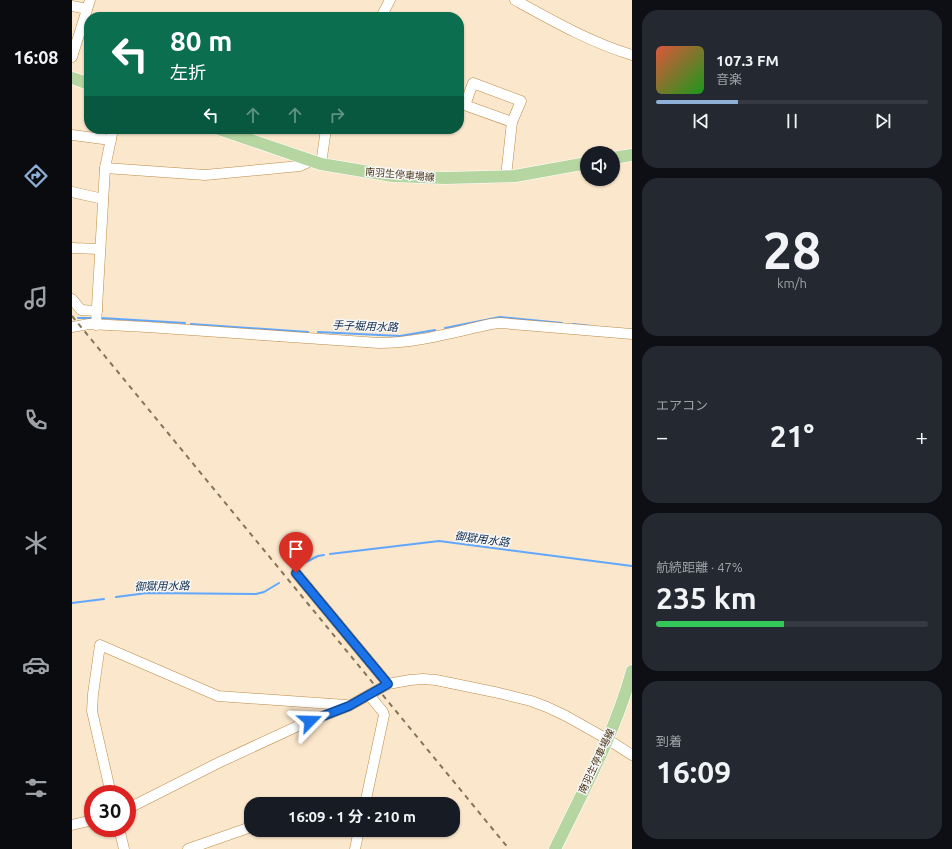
<!DOCTYPE html>
<html lang="ja">
<head>
<meta charset="utf-8">
<style>
	body { margin:0; font-family:Ubuntu,"Noto Sans JP",sans-serif; background:#242831; color:#f1f3f6; height:100vh; display:flex; flex-direction:column; font-size:15px; white-space:nowrap }
	* { box-sizing:border-box; margin:0 }
	p { font-size:13px; color:#9ea1a6 }
	.icon { flex:none; width:22px; height:22px; fill:none; stroke:currentColor; stroke-width:2; stroke-linecap:round; stroke-linejoin:round }
	.map { position:relative; flex:1; overflow:hidden }
	.drawer { display:flex; flex-direction:column; gap:10px; padding:10px; background:#0d0f14; width:320px }
	.drawer>* { flex:none }
	.banner { position:absolute; left:12px; top:12px; width:380px; height:122px; border-radius:16px; box-shadow:0 1px 3px #0004; background:#0b6e4f; color:#fff; overflow:hidden }
	.tools { position:absolute; left:508px; top:146px; display:grid; gap:8px }
	.tools a { display:grid; place-items:center; width:40px; height:40px; border-radius:50%; background:#171b24; box-shadow:0 1px 3px #0004; font-size:20px }
	.speed { position:absolute; left:12px; top:785px; display:flex; gap:8px; font-size:20px; font-weight:700; text-align:center }
	.speed>* { display:grid; place-content:center; width:52px; height:52px; border-radius:50%; background:#171b24; box-shadow:0 1px 3px #0004; line-height:1 }
	.speed .limit { border:6px solid #d22; background:#fff; color:#111 }
	.pin { position:absolute; display:grid; place-items:center; width:34px; height:34px; color:#fff; margin:-41px -17px; border-radius:50% 50% 50% 0; rotate:-45deg; box-shadow:0 0 4px #0007 }
	.pin .icon { rotate:45deg }
	.me { position:absolute; width:44px; margin:-22px; rotate:68deg; stroke-linejoin:round; filter:drop-shadow(0 0 3px #0008) }
	.turn { display:flex; align-items:center; gap:14px; height:84px; padding:0 20px; font-size:18px }
	.turn .icon { width:52px; height:52px; stroke-width:2.5 }
	.turn b { display:block; font-size:28px; line-height:34px }
	.lanes { display:flex; align-items:center; height:38px; padding:0 20px; background:#0003; justify-content:center; gap:20px; direction:ltr }
	.lanes .off { opacity:.35 }
	.big { font-size:30px; font-weight:700; line-height:1.1 }
	.drawer .tile { flex:1; display:flex; flex-direction:column; justify-content:center; gap:6px; min-width:0; padding:0 14px; border-radius:16px; background:#242831 }
	.drawer .dial { align-items:center; gap:0 }
	.dial b { font-size:52px; line-height:1 }
	.song { display:flex; align-items:center; gap:12px }
	.cover { width:48px; height:48px; border-radius:6px; background:linear-gradient(135deg,hsl(10 70% 55%),hsl(120 70% 35%)) }
	.played { height:4px; border-radius:2px; background:linear-gradient(90deg,#8eb0d6 30%,#363941 30%) }
	.keys { display:flex; justify-content:space-around; direction:ltr }
	.heat { display:flex; justify-content:space-between; align-items:center; font-size:22px; direction:ltr }
	.charge { height:6px; border-radius:3px; background:linear-gradient(90deg,#34c759 47%,#363941 0) }
	.trip { position:absolute; left:172px; top:797px; width:216px; height:40px; border-radius:16px; background:#171b24; box-shadow:0 1px 3px #0004; font-weight:700; line-height:40px; text-align:center }
	main { display:flex; flex:1; min-height:0 }
	.dock { display:flex; flex-direction:column; width:72px; justify-content:space-around; align-items:center; background:#090b0e; color:#9ea1a6 }
	.dock .icon { width:28px; height:28px }
	.dock .selected { color:#8eb0d6 }
	.dock b { font-size:18px; color:#f1f3f6 }
	.map>svg:first-child { display:block }
	.lines { fill:none; stroke-linecap:round; stroke-linejoin:round }
	.stream { stroke:#61a7fe; stroke-width:2 }
	.minor-casing { stroke:#bc8c46; stroke-width:11 }
	.major-casing { stroke:#fff; stroke-width:13 }
	.minor { stroke:#fff; stroke-width:10 }
	.major { stroke:#b5d5a1; stroke-width:12 }
	.rail { stroke:#877356; stroke-width:2; stroke-dasharray:5 5; stroke-linecap:butt }
	.route-casing { stroke:#114b97; stroke-width:10 }
	.route { stroke:#1a73e8; stroke-width:7 }
	.labels { text-anchor:middle; stroke-width:3; stroke-linejoin:round; paint-order:stroke }
	.street-label { font-size:10px; fill:#493518; stroke:#f7f7f7 }
	.water-label { font-size:11px; font-style:italic; fill:#102c4e; stroke:#f7f7f7 }
</style>
</head>
<body>
<main>
<nav class="dock">
<b>16:08</b>
<svg class="icon selected" aria-label="directions" viewBox="0 0 24 24"><path d="M12 3l9 9-9 9-9-9zM9 14v-3h6M13 9l2 2-2 2"/></svg>
<svg class="icon" aria-label="music" viewBox="0 0 24 24"><path d="M9 18V5l10-2v13"/><circle cx="6" cy="18" r="3"/><circle cx="16" cy="16" r="3"/></svg>
<svg class="icon" aria-label="phone" viewBox="0 0 24 24"><path d="M5 4h4l2 5-3 2q2 4 5 5l2-3 5 2v4C11 20 4 13 5 4z"/></svg>
<svg class="icon" aria-label="climate" viewBox="0 0 24 24"><path d="M12 3v18M4 7l16 10M4 17L20 7"/></svg>
<svg class="icon" aria-label="car" viewBox="0 0 24 24"><path d="M5 17H2v-5l4-1 3-4h7l3 4 3 1v5h-3M9 17h6M6 11h13"/><circle cx="7" cy="17" r="2"/><circle cx="17" cy="17" r="2"/></svg>
<svg class="icon" aria-label="filters" viewBox="0 0 24 24"><path d="M4 7h16M4 17h16"/><circle cx="9" cy="7" r="2"/><circle cx="15" cy="17" r="2"/></svg>
</nav>
<div class="map">
<svg width="560" height="849" viewBox="0 0 560 849">
	<rect width="100%" height="100%" fill="#fbe7cc"/>
	<g class="lines">
		<!-- stream -->
		<g class="stream">
			<path d="M6 318H21"/>
			<path d="M29 318 113 323"/>
			<path d="M119 324 236 332"/>
			<path d="M501 324 519 326"/>
			<path d="M373 328 428 317 490 323"/>
			<path d="M246 332 328 336 363 330"/>
			<path d="M258 554 367 541 560 566"/>
			<path d="M232 563 246 556 252 555"/>
			<path d="M44 597 75 593 184 594 192 592 207 583"/>
			<path d="M0 603 32 599"/>
		</g>
		<defs>
			<g id="minor">
				<path d="M443 0C481 21 518 42 560 55"/>
				<path d="M0 6 15 9"/>
				<path d="M309 17 318 0"/>
				<path d="M0 57 18 0"/>
				<path d="M387 103 440 122 434 176"/>
				<path d="M393 105 401 83 449 101 440 122"/>
				<path d="M0 135 39 140"/>
				<path d="M249 164 254 129"/>
				<path d="M33 168 133 175 228 166 239 161"/>
				<path d="M0 192 31 199"/>
				<path d="M0 248 28 249"/>
				<path d="M0 299 9 310 25 311"/>
				<path d="M24 325 33 168 41 129"/>
				<path d="M0 327 17 324 75 327 307 343C345 343 382 332 419 324L428 323 560 334"/>
				<path d="M224 573 316 684"/>
				<path d="M39 794 20 711 21 694 28 645 146 696 274 705"/>
				<path d="M293 804 312 715 311 712 297 695"/>
				<path d="M55 809 146 763 226 726 277 706 316 684 338 680 351 679 364 680 427 693 459 701 475 707 494 716 535 739 560 755"/>
				<path d="M0 825 21 820"/>
				<path d="M47 828 52 849"/>
				<path d="M116 849 179 827"/>
				<path d="M283 849 287 830"/>
			</g>
			<g id="major">
				<path d="M0 78 17 84"/>
				<path d="M147 129 249 164 321 176 373 178 443 176 515 163"/>
				<path d="M541 158 560 155"/>
				<path d="M483 849C511 791 543 733 560 671"/>
			</g>
		</defs>
		<!-- minor casing -->
		<use href="#minor" class="minor-casing"/>
		<!-- major casing -->
		<use href="#major" class="major-casing"/>
		<!-- minor -->
		<use href="#minor" class="minor"/>
		<!-- major -->
		<use href="#major" class="major"/>
		<!-- rail -->
		<path class="rail" d="M0 316 437 849"/>
	</g>
	<g class="lines">
		<defs>
			<path id="route" d="M224 573 316 684 277 706 238 721"/>
		</defs>
		<!-- route casing -->
		<use href="#route" class="route-casing"/>
		<!-- route -->
		<use href="#route" class="route"/>
	</g>
	<g class="labels">
		<!-- street labels -->
		<g class="street-label">
			<text transform="translate(328 174) rotate(5)" y="4">南羽生停車場線</text>
			<text transform="translate(524 761) rotate(-65)" y="4">南羽生停車場線</text>
		</g>
		<!-- water labels -->
		<g class="water-label">
			<text transform="translate(293 326) rotate(2)" y="4">手子堀用水路</text>
			<text transform="translate(410 539) rotate(7)" y="4">御獄用水路</text>
			<text transform="translate(90 586) rotate(-1)" y="4">御獄用水路</text>
		</g>
	</g>
</svg>
<div class="tools">
<a><svg class="icon" aria-label="sound" viewBox="0 0 24 24"><path d="M4 9h4l5-4v14l-5-4H4zM17 9q2 3 0 6"/></svg></a>
</div>
<div class="speed"><div class="limit">30</div></div>
<div class="pin" style="left:224px;top:573px;background:#d93025"><svg class="icon" aria-label="arrive" viewBox="0 0 24 24"><path d="M6 21V4h12l-3 4 3 4H6"/></svg></div>
<svg class="me" style="left:238px;top:721px" viewBox="-20 -20 40 40"><path d="M0-17L14 15 0 8-14 15z" fill="#1a73e8" stroke="#fff" stroke-width="4"/></svg>
<div class="trip">16:09 · 1 分 · 210 m</div>
<div class="banner">
<div class="turn"><svg class="icon" aria-label="left" viewBox="0 0 24 24"><path d="M17 20v-9H6M10 6l-5 5 5 5"/></svg><div><b>80 m</b>左折</div></div>
<div class="lanes"><svg class="icon" aria-label="left" viewBox="0 0 24 24"><path d="M17 20v-9H6M10 6l-5 5 5 5"/></svg><svg class="icon off" aria-label="ahead" viewBox="0 0 24 24"><path d="M12 20V5M6 11l6-6 6 6"/></svg><svg class="icon off" aria-label="ahead" viewBox="0 0 24 24"><path d="M12 20V5M6 11l6-6 6 6"/></svg><svg class="icon off" aria-label="right" viewBox="0 0 24 24"><path d="M7 20v-9h11M14 6l5 5-5 5"/></svg></div>
</div>
</div>
<section class="drawer">
<div class="tile">
<div class="song"><i class="cover"></i><div><b>107.3 FM</b><p>音楽</p></div></div>
<div class="played"></div>
<div class="keys"><svg class="icon" aria-label="previous" viewBox="0 0 24 24"><path d="M18 5L8 12l10 7zM5 5v14"/></svg><svg class="icon" aria-label="pause" viewBox="0 0 24 24"><path d="M8 5v14M16 5v14"/></svg><svg class="icon" aria-label="next" viewBox="0 0 24 24"><path d="M6 5l10 7-10 7zM19 5v14"/></svg></div>
</div>
<div class="tile dial"><b>28</b><p>km/h</p></div>
<div class="tile"><p>エアコン</p>
<div class="heat"><a>−</a><b class="big">21°</b><a>+</a></div>
</div>
<div class="tile"><p>航続距離 · 47%</p><b class="big">235 km</b><div class="charge"></div></div>
<div class="tile"><p>到着</p><b class="big">16:09</b></div>
</section>
</main>
</body>
</html>
